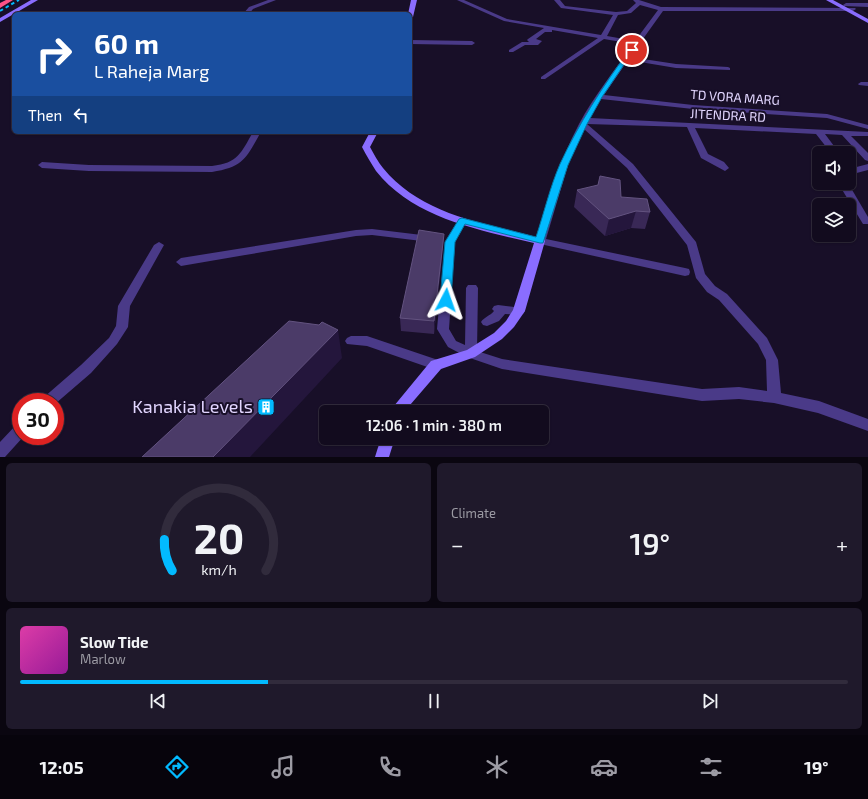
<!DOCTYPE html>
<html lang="en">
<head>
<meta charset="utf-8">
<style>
	body { margin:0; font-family:"Exo 2",sans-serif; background:#1f192b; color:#f1f3f6; height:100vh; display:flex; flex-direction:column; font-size:15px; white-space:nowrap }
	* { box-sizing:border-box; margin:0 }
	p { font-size:13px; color:#9c9ba4 }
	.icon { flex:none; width:22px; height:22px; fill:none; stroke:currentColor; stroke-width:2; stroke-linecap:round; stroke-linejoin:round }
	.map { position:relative; height:457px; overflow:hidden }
	.side { display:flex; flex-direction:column; gap:6px; padding:6px; background:#0a0610; flex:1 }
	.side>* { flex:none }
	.top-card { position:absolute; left:12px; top:12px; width:400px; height:122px; border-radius:6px; box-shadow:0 1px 3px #0004,0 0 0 1px #312b3c; background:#1a4fa0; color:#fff; overflow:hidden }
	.controls { position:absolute; left:812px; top:146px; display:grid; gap:8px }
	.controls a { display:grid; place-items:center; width:44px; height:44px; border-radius:6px; background:#120b1e; box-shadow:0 1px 3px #0004,0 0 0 1px #312b3c; font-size:20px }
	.speed { position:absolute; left:12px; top:393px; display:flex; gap:8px; font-size:20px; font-weight:700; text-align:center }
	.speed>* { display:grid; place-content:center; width:52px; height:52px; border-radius:50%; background:#120b1e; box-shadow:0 1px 3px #0004,0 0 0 1px #312b3c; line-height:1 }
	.speed .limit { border:6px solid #d22; background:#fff; color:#111 }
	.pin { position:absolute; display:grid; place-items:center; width:34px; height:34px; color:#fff; margin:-17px; border:2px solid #fff; border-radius:50%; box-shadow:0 1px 4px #0007 }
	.me { position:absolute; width:44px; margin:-22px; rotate:4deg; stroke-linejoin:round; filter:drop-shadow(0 0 3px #0008) }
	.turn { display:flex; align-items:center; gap:14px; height:84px; padding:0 16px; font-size:18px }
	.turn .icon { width:52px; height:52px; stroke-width:2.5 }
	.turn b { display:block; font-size:28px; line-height:34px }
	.then { display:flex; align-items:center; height:38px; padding:0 16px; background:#0003; gap:8px; font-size:15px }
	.big { font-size:30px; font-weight:600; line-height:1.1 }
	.side .tile { flex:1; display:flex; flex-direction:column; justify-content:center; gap:6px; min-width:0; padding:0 14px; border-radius:6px; background:#1f192b }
	.side .dial { align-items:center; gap:0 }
	.dial svg { height:104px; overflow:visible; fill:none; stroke:#312b3c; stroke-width:7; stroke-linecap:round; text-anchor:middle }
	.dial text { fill:#f1f3f6; stroke:none }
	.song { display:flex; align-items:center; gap:12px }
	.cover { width:48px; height:48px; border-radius:6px; background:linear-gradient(135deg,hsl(320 70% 55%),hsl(300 70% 35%)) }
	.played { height:4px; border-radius:2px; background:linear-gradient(90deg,#02baff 30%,#312b3c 30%) }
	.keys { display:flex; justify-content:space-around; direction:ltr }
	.heat { display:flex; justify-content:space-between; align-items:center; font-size:22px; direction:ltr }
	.side .tiles { flex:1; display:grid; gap:6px; grid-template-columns:1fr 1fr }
	.tile:last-child { grid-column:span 2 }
	.trip { position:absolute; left:319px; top:405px; width:230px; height:40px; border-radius:6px; background:#120b1e; box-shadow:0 1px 3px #0004,0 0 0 1px #312b3c; font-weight:600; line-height:40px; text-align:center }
	.tabs { display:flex; height:64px; justify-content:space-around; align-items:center; background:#07040c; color:#9c9ba4 }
	.tabs .icon { width:28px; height:28px }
	.tabs .current { color:#02baff }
	.tabs b { font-size:18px; color:#f1f3f6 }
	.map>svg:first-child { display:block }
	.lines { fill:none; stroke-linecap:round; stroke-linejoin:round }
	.street { fill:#4a3a88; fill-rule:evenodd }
	.secondary { fill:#8a6dff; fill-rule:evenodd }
	.highway { fill:#ff5187; fill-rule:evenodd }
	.rail { stroke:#02baff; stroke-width:2; stroke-dasharray:3.5 3; stroke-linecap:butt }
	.wall { fill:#392856 }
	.shaded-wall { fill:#24163c }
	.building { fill:#4b3b68; stroke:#635380 }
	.route { fill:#02baff; stroke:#0179a6 }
	.labels { text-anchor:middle; stroke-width:4; stroke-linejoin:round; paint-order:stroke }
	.far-street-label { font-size:13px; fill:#e2d6ff; stroke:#180f28 }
	.near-poi-label { font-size:18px; fill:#e2d6ff; stroke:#180f28; text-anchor:end }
</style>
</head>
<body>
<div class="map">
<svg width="868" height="457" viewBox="0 0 868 457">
	<rect width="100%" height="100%" fill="#180f28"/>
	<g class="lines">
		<!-- street -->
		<g class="street">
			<path d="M268 0H276L253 9 249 14H243L249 7Z"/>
			<path d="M457 0H464L507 19 601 35 613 15 561 8 554 0H560L565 6 616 12 627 11 636 3 633 0H639L661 7 855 8 856 9 853 11H663L630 57 676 64 728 67 730 68V70L676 68 628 60 604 95 693 105 827 114 868 125V129L827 118 693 109 601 99 590 118 868 132V136H851L868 153V161L865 160 842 135 825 134 834 146 830 148H827L816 134 695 128 708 154 724 162 729 168 725 171 701 158 687 127 587 124 633 164 696 242 705 274 715 286 727 294 767 338 778 360 781 393 819 401 868 419V431L818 413 774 403 739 399 702 401 502 369 467 357 448 347 437 329 445 242 459 219 462 218 467 221 455 242 449 329 456 341 465 345 466 288 468 285H476L478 288 477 351 502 359 702 389 739 387 767 391 766 360 758 344 719 300 707 292 696 278 687 245 627 168 584 129 568 165 546 239 685 268 689 269 690 272 689 275 685 276 540 244 535 241C548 201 559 162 579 124 594 96 615 70 633 44L604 39 545 79H541V77L598 38 552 30V32H545L536 39 542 41 538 45H525L513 52H509V50L522 42H529L527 40 528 39 544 28 504 21ZM640 5 658 10 635 41 607 36 618 15 631 13Z"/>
			<path d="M846 3H868V7L844 6 843 5Z"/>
			<path d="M410 40 472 41 475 43 472 45 410 44Z"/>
			<path d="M861 82H868V86L859 85 858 84Z"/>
			<path d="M253 132H261C246 158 244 167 212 172L89 171 42 168 38 165 42 162 89 165 212 166C238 163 241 153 253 132Z"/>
			<path d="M868 164V170L849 175V169Z"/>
			<path d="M838 183H848L868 217V224H863Z"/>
			<path d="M372 229 430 236 435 239 430 242 372 235 356 236 181 266 176 262 181 258 356 230Z"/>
			<path d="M159 242 164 245 130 306 128 327 117 344 91 373 55 404V402H41L43 398 81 365 109 338 116 326 118 306 154 245Z"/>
			<path d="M498 305 523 308 525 311 523 314 519 315 505 314 499 321 487 326 483 325 481 322C484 317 490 316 494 311L492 309 494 306Z"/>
			<path d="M351 336H367L441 361 442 365 441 369 436 370 367 346 347 344 345 341 347 338Z"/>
			<path d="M21 423V436H24L5 457H0V442L16 425Z"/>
		</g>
		<!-- secondary -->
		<g class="secondary">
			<path d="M31 0H38L0 22V18Z"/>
			<path d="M411 0H417L413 17 410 19V14H408Z"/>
			<path d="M826 0H833L868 19V23Z"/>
			<path d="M370 132H378L370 147C374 154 378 162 383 168 422 216 488 224 544 239L545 241 525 311 514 327 502 339 475 357 441 369 404 412H389L431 361 467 350 494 333 506 321 513 310 534 243C479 230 413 218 376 171 371 163 366 155 362 147Z"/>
			<path d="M381 438H395L389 457H375Z"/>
		</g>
		<!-- highway -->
		<path class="highway" d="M6 0H13L0 8V3Z"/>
		<!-- rail -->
		<path class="rail" d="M0 11 19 0"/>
	</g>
	<!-- wall -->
	<g class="wall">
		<path d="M577 190 621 197 650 212 645 229 631 228 605 236 574 207Z"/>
		<path d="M443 246 434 334 401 331 400 318Z"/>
	</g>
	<!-- shaded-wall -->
	<g class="shaded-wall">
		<path d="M636 211 631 228 605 236 609 219Z"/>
		<path d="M444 234 443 246 434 334V321Z"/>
		<path d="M338 330 342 358 250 457H213Z"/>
	</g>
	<!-- building -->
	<g class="building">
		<path d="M600 176 620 180 621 197 647 199 650 212 636 211 609 219 577 190 598 185Z"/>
		<path d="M419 230 444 234 434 321 400 318Z"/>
		<path d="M289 321 319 325 322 322 338 330 213 457H142Z"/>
	</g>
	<!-- route -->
	<path class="route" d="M630 49 634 50 602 97 587 124 568 165 543 243H540L465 224 455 242 451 300 446 304 442 303 440 300 445 242 459 219 462 218 536 237C544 213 550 187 560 164 579 123 603 86 630 49Z"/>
	<!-- icons -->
	<defs>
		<symbol id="building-square" viewBox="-11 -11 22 22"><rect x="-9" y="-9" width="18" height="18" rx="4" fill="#02baff" stroke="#180f28"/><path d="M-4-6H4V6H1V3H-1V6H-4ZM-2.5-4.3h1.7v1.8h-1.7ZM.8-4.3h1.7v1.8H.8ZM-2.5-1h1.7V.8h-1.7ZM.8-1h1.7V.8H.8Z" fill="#fff"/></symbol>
	</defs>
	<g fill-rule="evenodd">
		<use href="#building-square" x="256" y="397" width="20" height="20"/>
	</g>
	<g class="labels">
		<!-- far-street labels -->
		<g class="far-street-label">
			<text transform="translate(735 97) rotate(4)" y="5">TD VORA MARG</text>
			<text transform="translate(728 115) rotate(3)" y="5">JITENDRA RD</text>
		</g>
		<!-- near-poi labels -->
		<g class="near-poi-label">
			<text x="253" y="413">Kanakia Levels</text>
		</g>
	</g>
</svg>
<div class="controls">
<a><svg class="icon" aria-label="sound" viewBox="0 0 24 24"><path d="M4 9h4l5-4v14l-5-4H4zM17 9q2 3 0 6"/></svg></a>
<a><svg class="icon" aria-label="layers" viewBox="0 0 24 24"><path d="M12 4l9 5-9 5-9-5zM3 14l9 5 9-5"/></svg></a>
</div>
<div class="speed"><div class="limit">30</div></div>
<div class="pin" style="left:632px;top:50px;background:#d93025"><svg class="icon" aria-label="arrive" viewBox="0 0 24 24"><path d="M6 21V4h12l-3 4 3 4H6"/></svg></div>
<svg class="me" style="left:446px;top:300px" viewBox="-20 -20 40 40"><path d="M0-17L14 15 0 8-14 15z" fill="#02baff" stroke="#fff" stroke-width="4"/></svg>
<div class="trip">12:06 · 1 min · 380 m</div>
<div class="top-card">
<div class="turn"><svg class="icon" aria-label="right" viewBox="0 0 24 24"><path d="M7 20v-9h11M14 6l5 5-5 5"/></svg><div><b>60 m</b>L Raheja Marg</div></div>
<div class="then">Then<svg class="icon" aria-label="left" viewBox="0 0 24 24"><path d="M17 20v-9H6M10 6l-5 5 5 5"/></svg></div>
</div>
</div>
<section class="side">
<div class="tiles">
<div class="tile dial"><svg viewBox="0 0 100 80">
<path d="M14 69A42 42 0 1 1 86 69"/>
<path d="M14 69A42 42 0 0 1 8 45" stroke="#02baff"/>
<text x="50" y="56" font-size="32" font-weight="700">20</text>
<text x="50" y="72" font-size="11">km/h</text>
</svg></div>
<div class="tile"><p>Climate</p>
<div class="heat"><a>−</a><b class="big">19°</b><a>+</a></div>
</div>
<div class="tile">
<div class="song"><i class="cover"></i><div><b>Slow Tide</b><p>Marlow</p></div></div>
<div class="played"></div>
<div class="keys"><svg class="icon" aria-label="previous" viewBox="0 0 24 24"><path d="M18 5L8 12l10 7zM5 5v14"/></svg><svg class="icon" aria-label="pause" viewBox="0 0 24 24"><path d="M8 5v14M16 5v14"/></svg><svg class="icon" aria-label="next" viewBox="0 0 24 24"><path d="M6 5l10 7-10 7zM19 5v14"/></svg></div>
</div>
</div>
</section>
<nav class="tabs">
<b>12:05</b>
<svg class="icon current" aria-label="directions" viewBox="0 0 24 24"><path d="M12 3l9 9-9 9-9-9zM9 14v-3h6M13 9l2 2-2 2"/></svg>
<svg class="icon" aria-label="music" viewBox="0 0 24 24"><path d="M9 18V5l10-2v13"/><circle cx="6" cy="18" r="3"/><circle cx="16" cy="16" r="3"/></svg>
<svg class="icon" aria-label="phone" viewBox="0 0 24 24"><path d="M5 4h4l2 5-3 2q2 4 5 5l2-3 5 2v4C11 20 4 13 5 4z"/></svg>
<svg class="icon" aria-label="climate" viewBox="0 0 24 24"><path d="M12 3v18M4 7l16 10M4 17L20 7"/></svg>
<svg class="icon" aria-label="car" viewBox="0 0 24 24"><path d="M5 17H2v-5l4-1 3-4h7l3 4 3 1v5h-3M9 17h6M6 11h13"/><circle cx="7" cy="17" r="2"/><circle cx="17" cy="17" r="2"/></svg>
<svg class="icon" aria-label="filters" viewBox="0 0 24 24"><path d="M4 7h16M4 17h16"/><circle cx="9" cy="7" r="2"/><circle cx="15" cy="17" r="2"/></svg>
<b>19°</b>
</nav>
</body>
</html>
